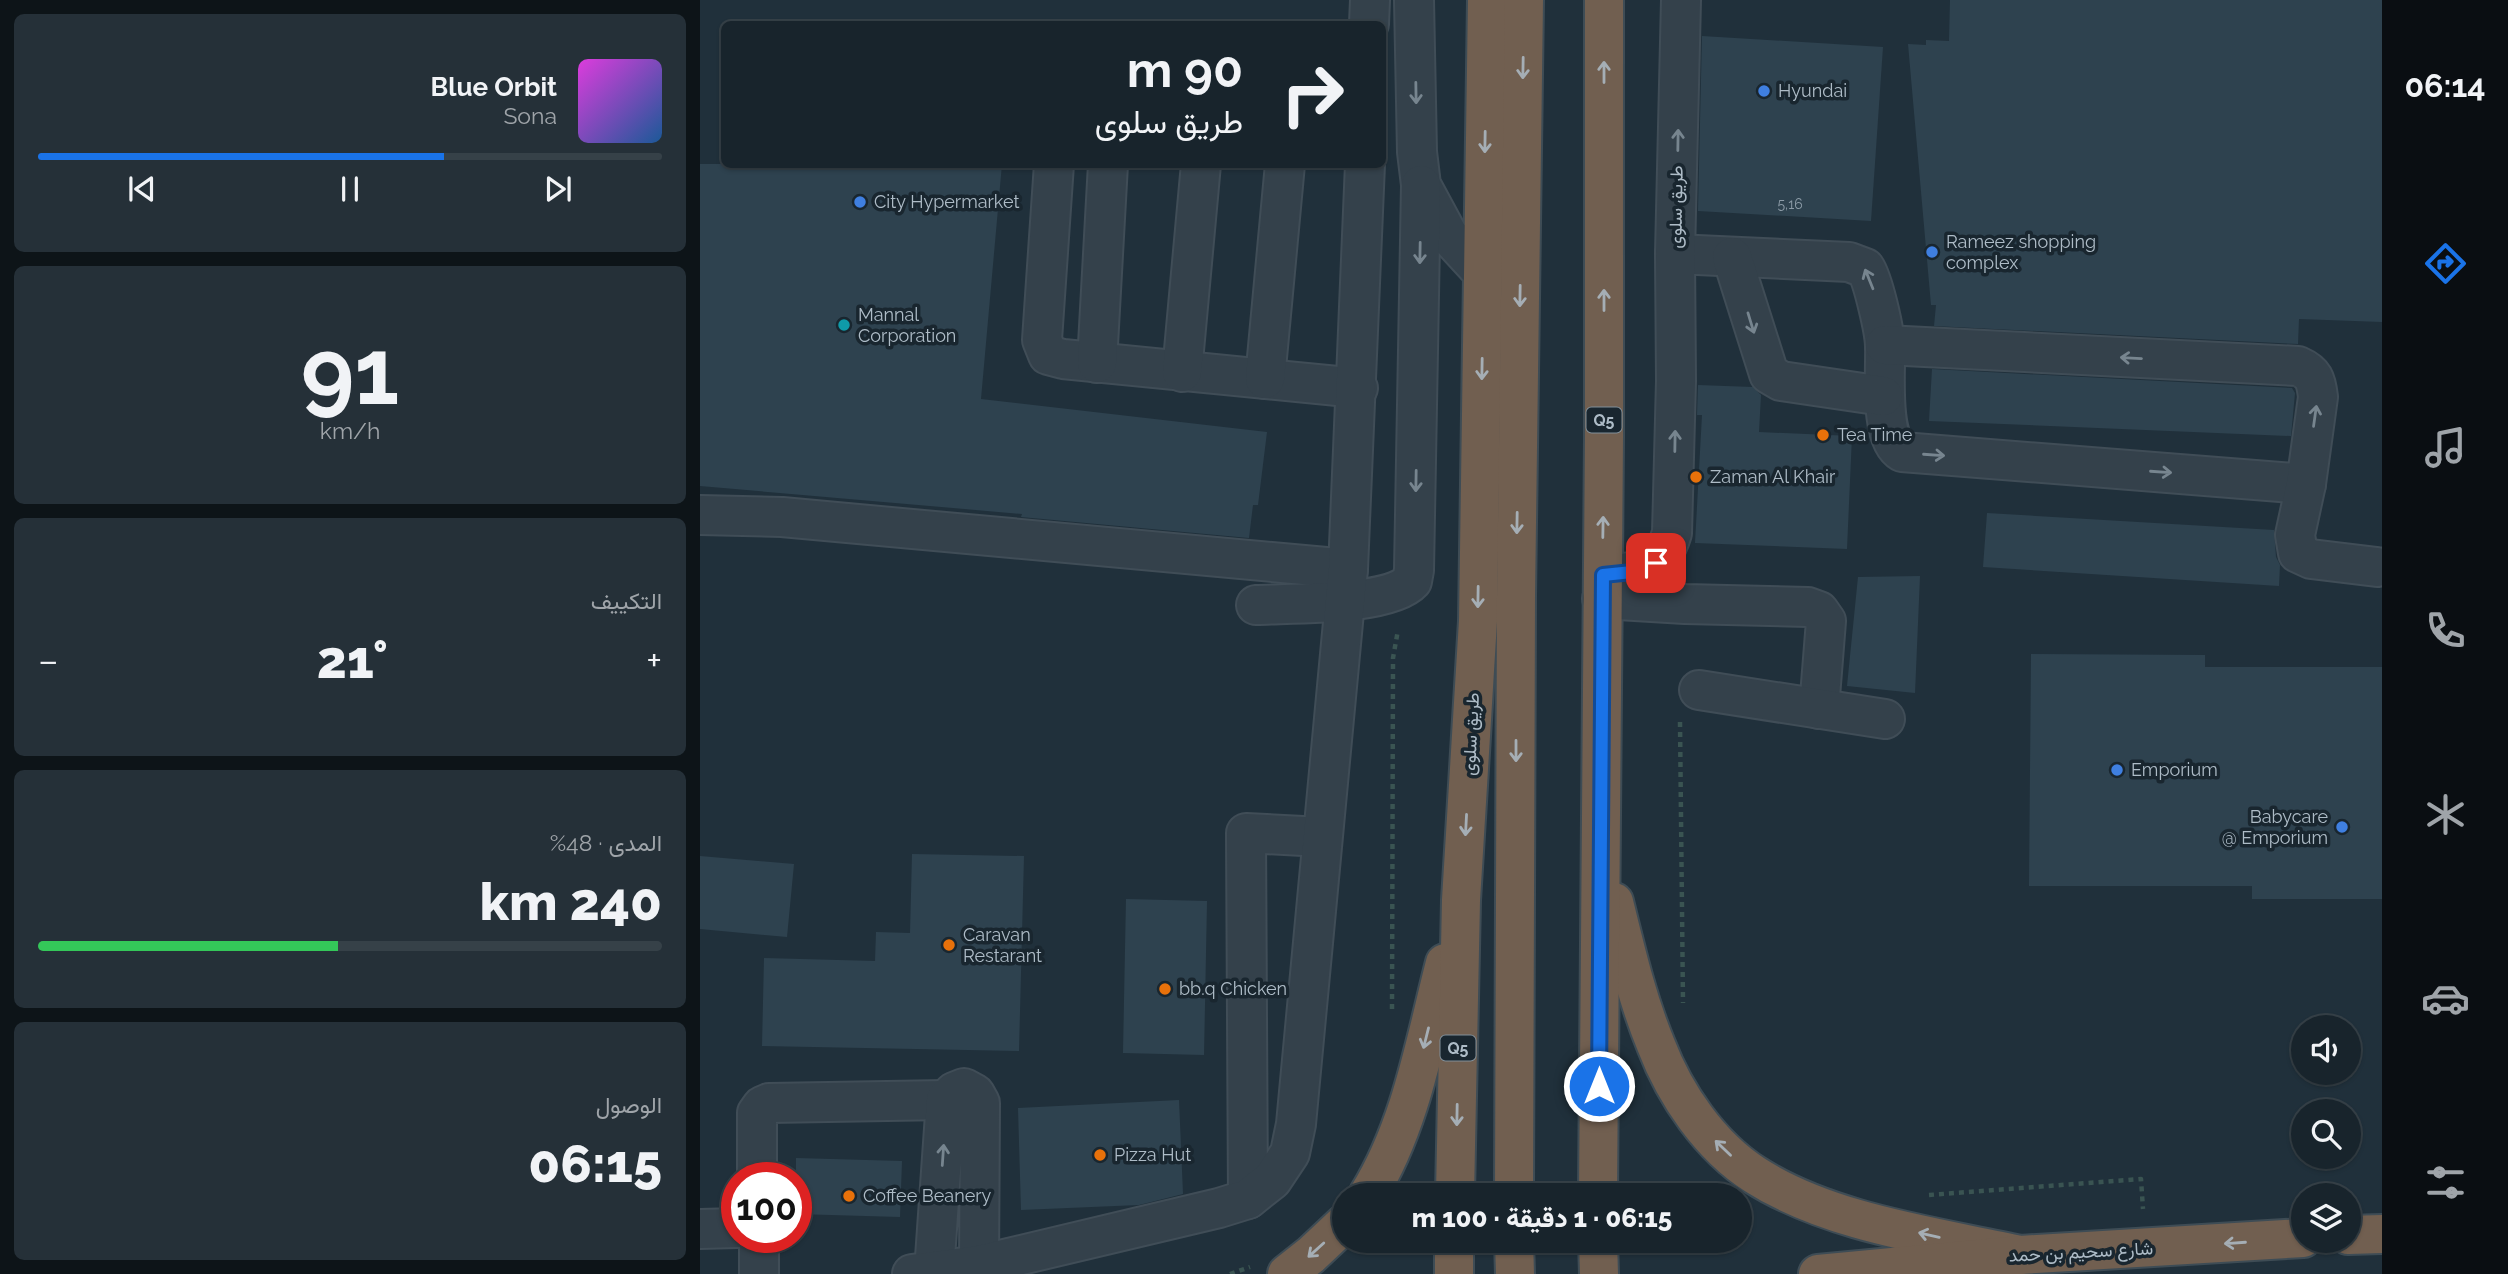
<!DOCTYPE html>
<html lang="ar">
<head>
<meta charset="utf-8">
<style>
	body { margin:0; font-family:Raleway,Vazirmatn,sans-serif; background:#253038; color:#f1f3f6; direction:rtl; height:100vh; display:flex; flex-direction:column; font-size:26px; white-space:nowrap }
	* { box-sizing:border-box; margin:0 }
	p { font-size:23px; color:#9fa4a9 }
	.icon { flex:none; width:38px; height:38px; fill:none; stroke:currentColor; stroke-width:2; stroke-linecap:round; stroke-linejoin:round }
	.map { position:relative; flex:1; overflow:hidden; direction:ltr }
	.details { display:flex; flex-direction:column; gap:14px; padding:14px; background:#0d1418; width:700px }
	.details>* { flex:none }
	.guide { position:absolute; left:21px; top:21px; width:665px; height:147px; border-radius:10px; box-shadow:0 2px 5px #0004,0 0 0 2px #364148; direction:rtl; background:#18242c; color:#f1f3f6; overflow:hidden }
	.controls { position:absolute; left:1591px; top:1015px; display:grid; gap:14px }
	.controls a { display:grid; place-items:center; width:70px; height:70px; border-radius:50%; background:#18242c; box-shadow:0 2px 5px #0004,0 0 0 2px #364148; font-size:35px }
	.speed { position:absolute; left:21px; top:1162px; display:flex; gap:14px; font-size:35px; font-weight:700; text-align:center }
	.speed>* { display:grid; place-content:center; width:91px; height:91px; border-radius:50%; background:#18242c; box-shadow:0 2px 5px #0004,0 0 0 2px #364148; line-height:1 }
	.speed .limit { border:10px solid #d22; background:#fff; color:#111 }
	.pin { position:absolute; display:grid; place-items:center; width:60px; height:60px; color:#fff; margin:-30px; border-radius:14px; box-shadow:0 4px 10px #0006 }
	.me { position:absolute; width:77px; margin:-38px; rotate:0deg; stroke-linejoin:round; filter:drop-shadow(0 0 5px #0008) }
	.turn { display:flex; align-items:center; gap:24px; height:147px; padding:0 28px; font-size:32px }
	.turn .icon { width:91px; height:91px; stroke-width:2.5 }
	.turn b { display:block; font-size:49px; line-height:60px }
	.big { font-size:52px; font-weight:800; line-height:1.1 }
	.details .widget { flex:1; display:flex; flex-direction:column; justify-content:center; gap:10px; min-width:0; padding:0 24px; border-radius:10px; background:#253038 }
	.details .dial { align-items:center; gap:0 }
	.dial b { font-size:91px; line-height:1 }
	.song { display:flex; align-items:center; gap:21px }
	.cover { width:84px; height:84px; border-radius:10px; background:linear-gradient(135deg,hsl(300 70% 55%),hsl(210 70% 35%)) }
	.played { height:7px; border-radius:4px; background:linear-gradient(90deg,#1a73e8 65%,#364148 65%) }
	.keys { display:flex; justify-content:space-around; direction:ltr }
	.heat { display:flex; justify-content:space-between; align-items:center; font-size:38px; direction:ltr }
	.charge { height:10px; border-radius:5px; background:linear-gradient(90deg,#34c759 48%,#364148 0) }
	.trip { position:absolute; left:632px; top:1183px; width:420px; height:70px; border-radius:35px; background:#18242c; box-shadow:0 2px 5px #0004,0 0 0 2px #364148; font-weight:800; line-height:70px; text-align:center; direction:rtl }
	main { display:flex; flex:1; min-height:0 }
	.menu { display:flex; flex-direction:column; width:126px; justify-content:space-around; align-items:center; background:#0a0e12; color:#9fa4a9 }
	.menu .icon { width:49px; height:49px }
	.menu .active { color:#1a73e8 }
	.menu b { font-size:32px; color:#f1f3f6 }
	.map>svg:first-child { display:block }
	.building { fill:#2e424f }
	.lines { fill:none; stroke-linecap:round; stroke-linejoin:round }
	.minor-casing { stroke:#404d57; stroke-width:42 }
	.highway-casing { stroke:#3e4c55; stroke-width:42 }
	.path { stroke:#3a5452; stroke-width:4.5; stroke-dasharray:5 5; stroke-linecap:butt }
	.minor { stroke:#34414b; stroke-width:38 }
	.highway { stroke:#715f50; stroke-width:38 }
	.oneway { stroke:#a5aeb5 }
	.oneway2 { stroke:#77858f }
	.route-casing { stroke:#114b97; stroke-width:18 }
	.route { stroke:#1a73e8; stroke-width:12 }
	.shop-dot { fill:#3f7fe0; stroke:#19262f; stroke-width:2.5 }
	.culture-dot { fill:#0f9aa8; stroke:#19262f; stroke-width:2.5 }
	.food-dot { fill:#e8710a; stroke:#19262f; stroke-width:2.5 }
	.labels { text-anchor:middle; stroke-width:7; stroke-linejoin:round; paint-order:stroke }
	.number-label { font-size:14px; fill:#8d9ca8 }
	.shield { fill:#19262f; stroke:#818f99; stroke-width:2 }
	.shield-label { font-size:16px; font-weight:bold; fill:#aebcc7 }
	.poi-label { font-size:18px; fill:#aebcc7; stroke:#19262f; text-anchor:start }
	.street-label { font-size:18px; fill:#aebcc7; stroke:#19262f }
</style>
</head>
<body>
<main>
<nav class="menu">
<b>06:14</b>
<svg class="icon active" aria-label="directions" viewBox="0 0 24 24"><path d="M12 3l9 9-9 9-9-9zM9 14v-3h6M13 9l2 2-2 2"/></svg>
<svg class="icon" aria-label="music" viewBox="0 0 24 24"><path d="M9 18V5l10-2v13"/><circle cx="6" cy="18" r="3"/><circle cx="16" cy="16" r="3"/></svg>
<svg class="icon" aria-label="phone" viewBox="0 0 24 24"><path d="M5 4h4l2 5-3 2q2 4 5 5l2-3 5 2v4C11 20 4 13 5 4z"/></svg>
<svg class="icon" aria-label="climate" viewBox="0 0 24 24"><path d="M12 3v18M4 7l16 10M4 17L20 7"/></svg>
<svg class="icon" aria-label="car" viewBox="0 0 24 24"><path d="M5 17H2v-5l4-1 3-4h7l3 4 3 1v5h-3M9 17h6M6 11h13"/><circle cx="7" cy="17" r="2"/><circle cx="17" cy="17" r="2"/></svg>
<svg class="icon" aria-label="filters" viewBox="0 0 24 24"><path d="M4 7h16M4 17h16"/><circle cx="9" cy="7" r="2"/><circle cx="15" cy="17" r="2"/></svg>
</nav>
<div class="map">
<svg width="1682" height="1274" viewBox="0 0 1682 1274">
	<rect width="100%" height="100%" fill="#20303b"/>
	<!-- building -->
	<g class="building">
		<path d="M1250 0H1682V322L1599 319 1598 344 1234 326 1236 305H1231L1208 44 1226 45V40L1249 41Z"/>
		<path d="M1002 36 1183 47 1171 221 998 211Z"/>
		<path d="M0 164H302L281 399 567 432 558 505H553L549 538 321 517 322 514 0 486Z"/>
		<path d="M1232 369 1592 388 1595 393 1591 436 1229 421Z"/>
		<path d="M998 385 1053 387 1061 395 1059 432 1152 436 1147 549 995 543 1002 415H997Z"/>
		<path d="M1287 513 1574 530 1576 557 1580 565 1579 586 1283 567Z"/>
		<path d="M1220 576 1215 693 1147 686 1158 577Z"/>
		<path d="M1331 654 1505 655V667H1682V899H1552V886H1329Z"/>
		<path d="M212 854 324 856 319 1051 62 1046 64 958 175 961 176 932 210 933Z"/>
		<path d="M0 856 94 864 87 937 0 929Z"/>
		<path d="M426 899 507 901 504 1055 423 1053Z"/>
		<path d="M479 1100 483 1194 439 1205 321 1210 318 1108Z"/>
		<path d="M96 1158 202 1161 200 1217 96 1214Z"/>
	</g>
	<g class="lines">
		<defs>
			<g id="minor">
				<path d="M714 0 717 152 721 185 748 235 783 273"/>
				<path d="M669 24 670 0"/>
				<path d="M354 164 342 340 348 355 363 359 658 388"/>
				<path d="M975 254 1149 262 1165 268C1173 279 1185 332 1185 347 1186 371 1179 439 1202 452L1606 484"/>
				<path d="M1032 257 1069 374 1081 381 1183 396"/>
				<path d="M1185 345 1598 366C1614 373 1616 380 1618 397L1606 484 1595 535 1598 553 1611 559 1677 567"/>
				<path d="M397 363 408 164"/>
				<path d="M482 372 501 164"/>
				<path d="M565 379 585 164"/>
				<path d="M0 515 82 517 648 569"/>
				<path d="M903 575C940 571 960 573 972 533L976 381 975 254 981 0"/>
				<path d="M902 599 985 604 1108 607 1119 611 1126 621 1119 709"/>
				<path d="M556 605C591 603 689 606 712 581L714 570 721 185"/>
				<path d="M999 690 1185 719"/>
				<path d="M57 1178V1113L62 1106 69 1103 246 1100"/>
				<path d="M548 1199 546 833 622 837"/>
				<path d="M0 1229 37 1228"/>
				<path d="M59 1237V1274"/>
				<path d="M234 1272 246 1100 254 1092 264 1088 275 1094 280 1103 279 1265"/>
				<path d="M212 1274 279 1265 519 1208 548 1199 572 1180 590 1153 596 1124 648 569 665 164"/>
			</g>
			<g id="highway">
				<path d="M914 902C926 951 937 999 956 1045 975 1095 1010 1146 1055 1175 1130 1223 1234 1236 1320 1255"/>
				<path d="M668 1195C711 1126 725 1041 745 963"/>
				<path d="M755 1195 761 900 778 621 787 0"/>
				<path d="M814 1195 816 597 824 0"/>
				<path d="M898 1195 904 437V0"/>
				<path d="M1648 1235 1682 1234"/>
				<path d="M814 1241 815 1274"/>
				<path d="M898 1241 899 1274"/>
				<path d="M587 1274 611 1255 644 1224"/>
				<path d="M754 1274V1241"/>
				<path d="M1118 1274 1320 1255 1603 1238"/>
			</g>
		</defs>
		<!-- minor casing -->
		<use href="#minor" class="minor-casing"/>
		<!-- highway casing -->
		<use href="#highway" class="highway-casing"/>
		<!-- path -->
		<g class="path">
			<path d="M980 722 983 1003"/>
			<path d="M692 1009 693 658 698 630"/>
			<path d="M1229 1195 1441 1179 1443 1209"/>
			<path d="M530 1274 550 1267"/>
		</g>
		<!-- minor -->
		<use href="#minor" class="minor"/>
		<!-- highway -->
		<use href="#highway" class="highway"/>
	</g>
	<!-- one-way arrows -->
	<defs><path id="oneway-shaft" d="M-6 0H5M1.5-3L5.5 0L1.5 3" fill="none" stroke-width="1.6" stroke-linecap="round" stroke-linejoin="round" transform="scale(1.75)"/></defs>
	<g class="oneway">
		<use href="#oneway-shaft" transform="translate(823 68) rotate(91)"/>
		<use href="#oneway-shaft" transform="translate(904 72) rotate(-90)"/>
		<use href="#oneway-shaft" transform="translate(785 142) rotate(91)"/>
		<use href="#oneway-shaft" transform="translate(820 296) rotate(91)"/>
		<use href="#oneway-shaft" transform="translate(904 300) rotate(-90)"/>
		<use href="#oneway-shaft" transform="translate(782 369) rotate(91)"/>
		<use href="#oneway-shaft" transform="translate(817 523) rotate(91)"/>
		<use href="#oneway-shaft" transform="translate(903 527) rotate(-89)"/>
		<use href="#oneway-shaft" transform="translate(778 597) rotate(91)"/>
		<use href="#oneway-shaft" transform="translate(816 751) rotate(90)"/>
		<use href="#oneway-shaft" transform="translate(766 825) rotate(93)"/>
		<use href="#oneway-shaft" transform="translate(726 1038) rotate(104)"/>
		<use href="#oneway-shaft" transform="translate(757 1115) rotate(91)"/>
		<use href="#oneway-shaft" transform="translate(1023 1148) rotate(-136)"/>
		<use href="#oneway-shaft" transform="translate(1229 1235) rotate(-167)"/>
		<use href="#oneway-shaft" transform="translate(1535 1243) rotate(176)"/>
		<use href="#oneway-shaft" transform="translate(616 1250) rotate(138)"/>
	</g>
	<g class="oneway2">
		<use href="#oneway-shaft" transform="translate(716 93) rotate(89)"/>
		<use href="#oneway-shaft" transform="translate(978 140) rotate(-89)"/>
		<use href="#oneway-shaft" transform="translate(720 253) rotate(91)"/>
		<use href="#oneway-shaft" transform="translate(1169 279) rotate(-112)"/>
		<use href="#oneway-shaft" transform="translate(1051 323) rotate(73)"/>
		<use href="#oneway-shaft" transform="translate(1431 358) rotate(-177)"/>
		<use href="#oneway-shaft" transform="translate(1615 416) rotate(-82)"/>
		<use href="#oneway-shaft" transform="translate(975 441) rotate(-89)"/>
		<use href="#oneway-shaft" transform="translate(1234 455) rotate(4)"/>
		<use href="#oneway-shaft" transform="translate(1461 472) rotate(4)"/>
		<use href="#oneway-shaft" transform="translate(716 481) rotate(91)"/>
		<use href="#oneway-shaft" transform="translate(243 1155) rotate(-86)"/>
	</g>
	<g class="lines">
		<defs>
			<path id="route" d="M899 1086 903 575 942 571 956 563"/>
		</defs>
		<!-- route casing -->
		<use href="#route" class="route-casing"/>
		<!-- route -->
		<use href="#route" class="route"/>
	</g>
	<!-- markers -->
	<g class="shop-dot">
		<circle cx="1064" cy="91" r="7"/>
		<circle cx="160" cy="202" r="7"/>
		<circle cx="1232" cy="252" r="7"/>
		<circle cx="1417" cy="770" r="7"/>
		<circle cx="1642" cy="827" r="7"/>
	</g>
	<circle class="culture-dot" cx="144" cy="325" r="7"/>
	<g class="food-dot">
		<circle cx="1123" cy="435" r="7"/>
		<circle cx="996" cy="477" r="7"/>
		<circle cx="249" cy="945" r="7"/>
		<circle cx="465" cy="989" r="7"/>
		<circle cx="400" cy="1155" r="7"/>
		<circle cx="149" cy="1196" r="7"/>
	</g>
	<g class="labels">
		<!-- number labels -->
		<g class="number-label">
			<text x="1090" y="209">5,16</text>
		</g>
		<!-- shield labels -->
		<g class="shield">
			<rect x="886.5" y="407.5" width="35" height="25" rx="5"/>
			<rect x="740.5" y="1035.5" width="35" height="25" rx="5"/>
		</g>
		<g class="shield-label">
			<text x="904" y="426">Q5</text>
			<text x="758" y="1054">Q5</text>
		</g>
		<!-- poi labels -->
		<g class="poi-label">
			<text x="1078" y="97">Hyundai</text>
			<text x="174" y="208">City Hypermarket</text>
			<text x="1246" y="248">Rameez shopping<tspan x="1246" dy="21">complex</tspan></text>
			<text x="158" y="321">Mannal<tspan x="158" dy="21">Corporation</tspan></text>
			<text x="1137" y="441">Tea Time</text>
			<text x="1010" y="483">Zaman Al Khair</text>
			<text x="1431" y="776">Emporium</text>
			<text x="1628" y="823" text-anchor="end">Babycare<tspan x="1628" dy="21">@ Emporium</tspan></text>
			<text x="263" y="941">Caravan<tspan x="263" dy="21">Restarant</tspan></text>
			<text x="479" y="995">bb.q Chicken</text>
			<text x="414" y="1161">Pizza Hut</text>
			<text x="163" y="1202">Coffee Beanery</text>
		</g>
		<!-- street labels -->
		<g class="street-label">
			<text transform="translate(976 207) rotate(-89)" y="6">طريق سلوى</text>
			<text transform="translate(771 734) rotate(-87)" y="6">طريق سلوى</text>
			<text transform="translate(1381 1252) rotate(-3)" y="6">شارع سحيم بن حمد</text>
		</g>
	</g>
</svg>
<div class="controls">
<a><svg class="icon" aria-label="sound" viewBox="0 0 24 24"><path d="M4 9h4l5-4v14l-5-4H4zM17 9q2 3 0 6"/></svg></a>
<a><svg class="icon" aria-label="search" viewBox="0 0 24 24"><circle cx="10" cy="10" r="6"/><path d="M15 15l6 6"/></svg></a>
<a><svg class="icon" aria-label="layers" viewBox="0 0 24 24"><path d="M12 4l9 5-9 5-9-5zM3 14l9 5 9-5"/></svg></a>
</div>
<div class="speed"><div class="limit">100</div></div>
<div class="pin" style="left:956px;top:563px;background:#d93025"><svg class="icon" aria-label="arrive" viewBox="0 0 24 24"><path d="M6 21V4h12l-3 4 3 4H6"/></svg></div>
<svg class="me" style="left:899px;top:1086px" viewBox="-20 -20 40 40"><circle r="17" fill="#1a73e8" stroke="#fff" stroke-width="3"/><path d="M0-11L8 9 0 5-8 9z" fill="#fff"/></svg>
<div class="trip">06:15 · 1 دقيقة · 100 m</div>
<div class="guide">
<div class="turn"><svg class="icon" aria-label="right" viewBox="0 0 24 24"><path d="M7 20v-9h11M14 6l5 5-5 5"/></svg><div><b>90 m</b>طريق سلوى</div></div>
</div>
</div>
<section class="details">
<div class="widget">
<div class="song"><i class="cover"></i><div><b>Blue Orbit</b><p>Sona</p></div></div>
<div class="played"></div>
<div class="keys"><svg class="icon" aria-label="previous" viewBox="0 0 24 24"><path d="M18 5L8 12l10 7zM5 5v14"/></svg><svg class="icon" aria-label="pause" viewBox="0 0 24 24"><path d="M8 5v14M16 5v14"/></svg><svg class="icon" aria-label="next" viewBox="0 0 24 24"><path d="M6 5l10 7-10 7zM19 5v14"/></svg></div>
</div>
<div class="widget dial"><b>91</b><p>km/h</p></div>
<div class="widget"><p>التكييف</p>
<div class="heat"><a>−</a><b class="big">21°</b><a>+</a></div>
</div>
<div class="widget"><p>المدى · 48%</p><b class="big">240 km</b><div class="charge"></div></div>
<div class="widget"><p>الوصول</p><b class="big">06:15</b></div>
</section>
</main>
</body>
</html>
